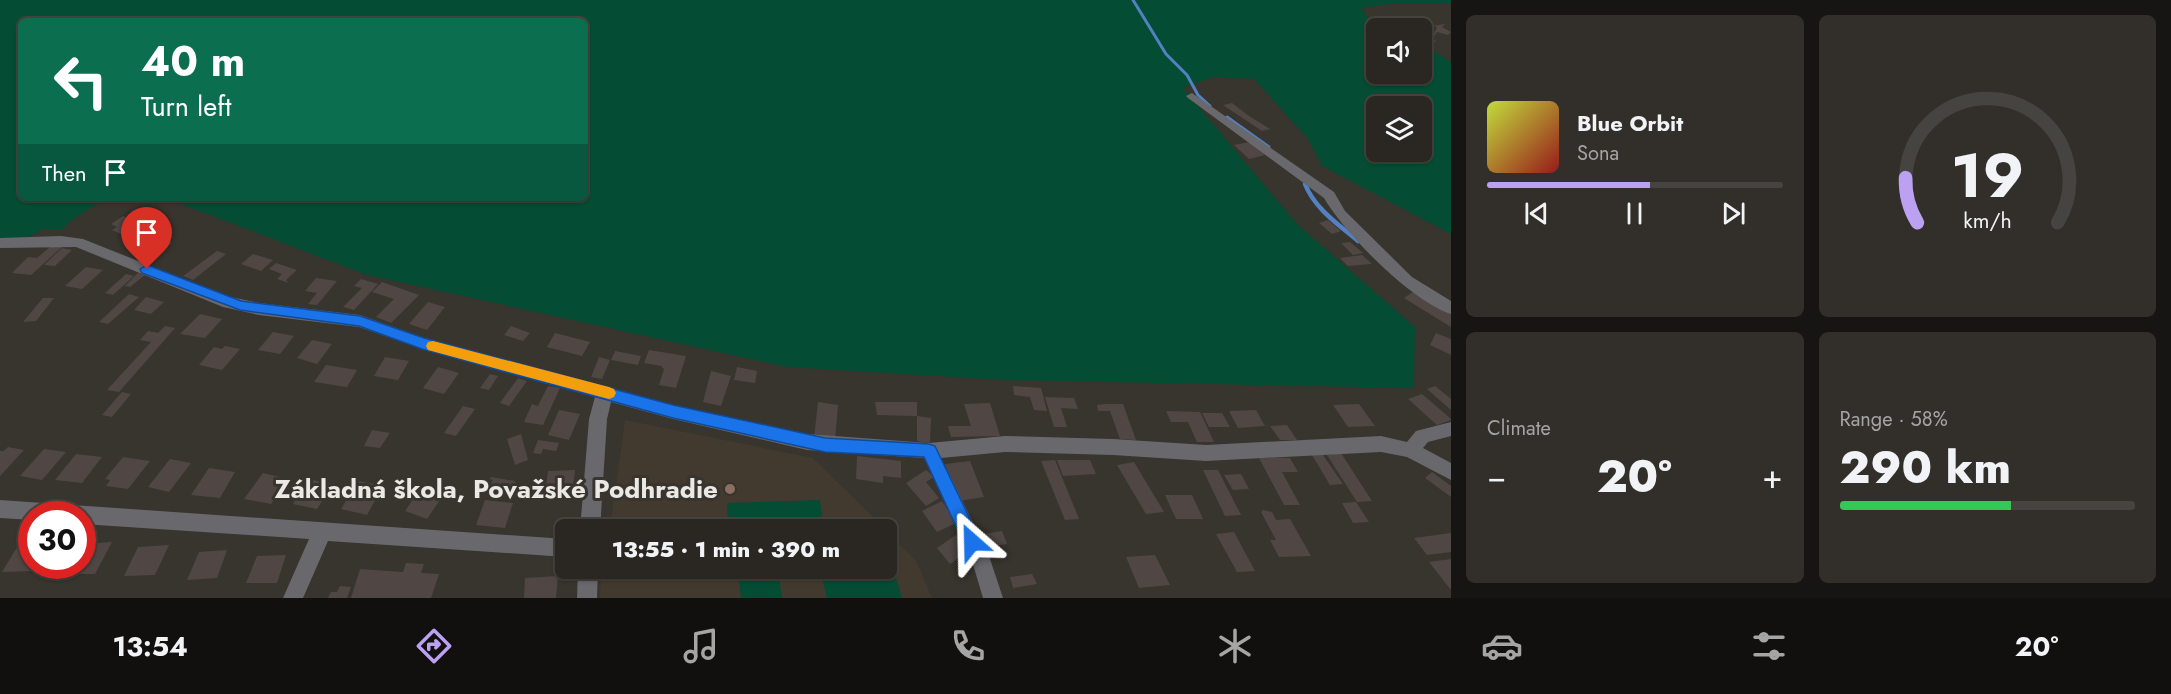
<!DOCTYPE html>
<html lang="en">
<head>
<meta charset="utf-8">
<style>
	body { margin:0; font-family:Jost,sans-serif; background:#322f2a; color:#f1f3f6; height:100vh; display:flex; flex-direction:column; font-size:22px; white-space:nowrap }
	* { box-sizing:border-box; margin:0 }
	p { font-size:20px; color:#a5a5a5 }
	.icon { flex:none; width:33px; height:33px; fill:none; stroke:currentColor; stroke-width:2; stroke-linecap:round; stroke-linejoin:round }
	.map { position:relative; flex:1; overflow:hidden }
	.details { display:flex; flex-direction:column; gap:15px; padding:15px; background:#171513; width:720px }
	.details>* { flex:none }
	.hud { position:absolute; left:18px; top:18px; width:570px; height:183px; border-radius:9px; box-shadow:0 2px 4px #0004,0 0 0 2px #464440; background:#0b6e4f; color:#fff; overflow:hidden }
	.fabs { position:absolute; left:1366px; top:18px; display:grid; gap:12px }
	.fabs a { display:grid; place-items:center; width:66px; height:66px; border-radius:9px; background:#2a2722; box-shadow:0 2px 4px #0004,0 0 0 2px #464440; font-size:30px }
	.speed { position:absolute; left:18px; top:501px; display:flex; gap:12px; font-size:30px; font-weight:700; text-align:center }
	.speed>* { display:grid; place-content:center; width:78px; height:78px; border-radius:50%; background:#2a2722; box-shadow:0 2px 4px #0004,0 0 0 2px #464440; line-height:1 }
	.speed .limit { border:9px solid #d22; background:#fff; color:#111 }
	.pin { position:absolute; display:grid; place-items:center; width:51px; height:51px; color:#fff; margin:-62px -26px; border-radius:50% 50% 50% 0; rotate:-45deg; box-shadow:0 0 6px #0007 }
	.pin .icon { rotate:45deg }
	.me { position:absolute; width:66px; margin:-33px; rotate:335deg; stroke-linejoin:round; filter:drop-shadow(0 0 4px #0008) }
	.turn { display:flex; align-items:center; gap:21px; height:126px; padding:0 24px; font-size:27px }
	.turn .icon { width:78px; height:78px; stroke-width:2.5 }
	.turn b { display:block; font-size:42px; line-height:51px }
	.then { display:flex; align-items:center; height:57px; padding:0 24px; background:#0003; gap:12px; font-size:22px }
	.big { font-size:45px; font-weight:800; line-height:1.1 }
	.details .tile { flex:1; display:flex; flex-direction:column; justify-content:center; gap:9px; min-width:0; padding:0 21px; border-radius:9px; background:#322f2a }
	.details .dial { align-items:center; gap:0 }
	.dial svg { height:156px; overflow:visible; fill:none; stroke:#464440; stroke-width:7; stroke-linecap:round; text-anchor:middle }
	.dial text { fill:#f1f3f6; stroke:none }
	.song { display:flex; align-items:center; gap:18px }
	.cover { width:72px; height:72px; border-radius:9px; background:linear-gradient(135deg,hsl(70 70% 55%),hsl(0 70% 35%)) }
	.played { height:6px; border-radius:3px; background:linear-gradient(90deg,#bca0f2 55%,#464440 55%) }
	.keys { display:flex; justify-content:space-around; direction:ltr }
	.heat { display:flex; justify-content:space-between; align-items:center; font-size:33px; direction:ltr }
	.charge { height:9px; border-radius:4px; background:linear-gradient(90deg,#34c759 58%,#464440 0) }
	.details .tiles { flex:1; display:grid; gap:15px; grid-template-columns:repeat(2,1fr) }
	.trip { position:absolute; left:555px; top:519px; width:342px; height:60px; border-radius:9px; background:#2a2722; box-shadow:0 2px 4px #0004,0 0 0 2px #464440; font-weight:800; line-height:60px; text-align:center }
	.tab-bar { display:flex; height:96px; justify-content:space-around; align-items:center; background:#11100e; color:#a5a5a5 }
	.tab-bar .icon { width:42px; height:42px }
	.tab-bar .selected { color:#bca0f2 }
	.tab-bar b { font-size:27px; color:#f1f3f6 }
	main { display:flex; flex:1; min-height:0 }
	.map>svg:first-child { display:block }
	.built { fill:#433a2f }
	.green { fill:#044c34; fill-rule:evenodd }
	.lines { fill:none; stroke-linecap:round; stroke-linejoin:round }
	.stream-far1 { stroke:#5481c4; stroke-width:3 }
	.stream { stroke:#5481c4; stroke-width:4.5 }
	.building { fill:#504745 }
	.minor { fill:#69696d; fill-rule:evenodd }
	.route { fill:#1a73e8; stroke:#114b97; stroke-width:1.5 }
	.slow { fill:#f59e0b }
	.education-dot { fill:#8d6e63; stroke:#38342e; stroke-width:2 }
	.labels { text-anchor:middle; stroke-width:6; stroke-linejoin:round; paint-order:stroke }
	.near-poi-label { font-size:26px; font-weight:bold; fill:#ebe8e5; stroke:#38342e; text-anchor:end }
</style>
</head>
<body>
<main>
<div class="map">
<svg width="1451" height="598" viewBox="0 0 1451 598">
	<rect width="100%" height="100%" fill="#38342e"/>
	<!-- built -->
	<g class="built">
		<path d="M625 420 813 458 885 529 603 530V520L611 521Z"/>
		<path d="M887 531 916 561 932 598H600L601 569 886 568Z"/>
	</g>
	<!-- green -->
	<g class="green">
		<path d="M0 0H1451V4H1388L1362 8 1372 26 1380 28H1377V74H1422V44L1451 62V234L1322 166 1308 139 1254 79 1213 77 1183 88 1297 224 1415 327 1414 388 1005 380 787 367 367 275 176 202 155 198H585V21H21V198H105L72 220 62 230 42 229C28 241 18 239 0 238ZM1377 106H1422V152H1377Z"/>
		<path d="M820 500 824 529H728L727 503Z"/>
		<path d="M893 568 902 598H827L822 577Z"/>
		<path d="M778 569 782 598H741L738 572Z"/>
	</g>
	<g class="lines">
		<!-- stream-far1 -->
		<g class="stream-far1">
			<path d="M1133 0 1166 54 1187 75 1198 95 1210 106"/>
			<path d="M1227 117 1269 147"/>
		</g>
		<!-- stream -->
		<path class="stream" d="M1305 184C1315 209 1338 224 1358 241"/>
	</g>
	<!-- building -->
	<g class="building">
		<path d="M1445 24 1442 27 1451 32 1448 35 1437 32 1433 38 1437 43 1431 40 1437 27 1433 26Z"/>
		<path d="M1232 103 1249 116 1270 129 1262 131 1223 105Z"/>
		<path d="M1250 142 1265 155 1249 159 1234 145Z"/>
		<path d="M123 216 144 225 132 233 126 230 121 234 112 230 117 227 111 224Z"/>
		<path d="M1328 220 1341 231 1332 234 1319 223Z"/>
		<path d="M161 230 169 233 138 254 131 251Z"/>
		<path d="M163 240 172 243 154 256 145 252Z"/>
		<path d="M1350 242 1363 253 1353 255 1341 243Z"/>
		<path d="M50 247H62L31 275 12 273 28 257 37 258Z"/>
		<path d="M62 248 72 250 55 266 44 265Z"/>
		<path d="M217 251 226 254 193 280 183 276Z"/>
		<path d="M253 254 273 260 261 271 241 264Z"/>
		<path d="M1362 255 1372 264 1348 266 1340 258Z"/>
		<path d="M276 263 297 270 286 280 289 283 277 279 282 274 269 269Z"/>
		<path d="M86 267 103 270 82 289 65 286Z"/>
		<path d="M138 273 145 275 130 287 125 286Z"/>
		<path d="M126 274 134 276 113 295 105 293Z"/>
		<path d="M316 278 337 281 317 305 308 304 317 293 305 291Z"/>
		<path d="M361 279 378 284 354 310 343 307 362 288 354 286Z"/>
		<path d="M382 282 419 295 391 323 376 317 394 299 372 292Z"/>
		<path d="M1414 291 1451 313V327L1404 298Z"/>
		<path d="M129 294 139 297 108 324 99 322Z"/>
		<path d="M146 297 164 302 151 314 134 310Z"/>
		<path d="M43 298H54L36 321 23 322Z"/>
		<path d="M428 302 445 307 427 330 409 324Z"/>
		<path d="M200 314 222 319 205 338 180 334Z"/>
		<path d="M165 326 175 328 119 392 107 390 151 342 140 340 148 331 158 333Z"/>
		<path d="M511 326 530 333 523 341 504 335Z"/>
		<path d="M273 332 294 336 280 354 258 350Z"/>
		<path d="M555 333 590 342 582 356 547 347Z"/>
		<path d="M1436 333 1451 339V355L1430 345Z"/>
		<path d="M312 340 332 344 317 364 297 358Z"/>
		<path d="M225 346 240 349 222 370 199 365 214 347 222 349Z"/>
		<path d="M649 350 686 356 676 388 659 385 664 369 661 366 644 363Z"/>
		<path d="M615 351 641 356 638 365 611 360Z"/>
		<path d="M385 357 409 361 398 380 374 376Z"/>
		<path d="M599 357 610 360 602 379 591 377Z"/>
		<path d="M326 365 357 370 347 387 314 382Z"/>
		<path d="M438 367 459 373 444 394 423 388Z"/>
		<path d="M737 367 757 371 755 383 734 380Z"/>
		<path d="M711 371 731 376 721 406 703 402Z"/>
		<path d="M490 374 498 376 489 390 480 388Z"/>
		<path d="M518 378 527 381 509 406 500 403Z"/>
		<path d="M548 386 560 388 543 425 524 422 532 404 538 406Z"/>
		<path d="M1013 386 1041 388 1047 411 1034 410 1030 397 1014 395Z"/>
		<path d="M1435 386 1451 399V410L1427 389Z"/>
		<path d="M122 392 131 394 112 417 102 415Z"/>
		<path d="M1422 394 1451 419V420L1437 425 1408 399Z"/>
		<path d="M1045 397 1074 398 1078 409 1061 408 1067 427H1054Z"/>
		<path d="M818 402 838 405 835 441 814 438Z"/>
		<path d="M875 402H917V416L877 415Z"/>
		<path d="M990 403 1000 436 951 437 948 426H971L964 404Z"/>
		<path d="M1105 404H1123L1136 440 1120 439 1110 411H1098L1097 405Z"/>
		<path d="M1359 404 1375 426 1348 427 1333 405Z"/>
		<path d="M463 406 475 409 456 436 444 433Z"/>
		<path d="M559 410 580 414 569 440 548 435Z"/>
		<path d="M1256 410 1265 426 1238 428 1229 411Z"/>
		<path d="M1166 411 1200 412 1214 442H1197L1188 422H1171Z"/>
		<path d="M1202 413H1222L1230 427H1209Z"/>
		<path d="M917 416 931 418 930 443 917 441Z"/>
		<path d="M1287 425 1297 440H1280L1270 426Z"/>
		<path d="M372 430 390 433 380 448 364 446Z"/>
		<path d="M521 434 528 460 515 465 507 439Z"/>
		<path d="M538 440 559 443 556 451 543 449 541 454 533 453Z"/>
		<path d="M8 447 24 450 0 476V451H4Z"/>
		<path d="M44 449 66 452 42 480 20 476Z"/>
		<path d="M1341 453 1361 484 1372 501 1357 502 1327 455Z"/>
		<path d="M76 454 102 457 82 483 55 480Z"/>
		<path d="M1312 455H1323L1343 484 1330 485Z"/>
		<path d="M857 456 901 461V478L883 476V483L856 479Z"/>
		<path d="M123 457 150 461 128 489 106 486 110 480 105 479Z"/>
		<path d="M1259 458H1290L1298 472H1282L1300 505H1284Z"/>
		<path d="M170 459 191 463 169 492 148 487Z"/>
		<path d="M1055 460 1079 519 1065 520 1041 461Z"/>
		<path d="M1057 460H1090L1096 474 1063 476Z"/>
		<path d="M970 461 984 497 959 501 945 464Z"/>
		<path d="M1134 462 1164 512 1146 514 1117 465Z"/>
		<path d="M209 468 235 472 220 498 191 495Z"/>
		<path d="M575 470 572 499 544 500 548 471Z"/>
		<path d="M926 470 934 477 926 482 939 498 926 506 906 483Z"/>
		<path d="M1203 470H1218L1241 515 1225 516Z"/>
		<path d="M1432 472 1451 486V497L1425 478Z"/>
		<path d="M263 473 288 479 271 504 244 499Z"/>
		<path d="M1241 474 1249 489 1233 490 1224 475Z"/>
		<path d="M491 477 515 481 519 493 511 496 509 489 490 485 493 480 490 479Z"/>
		<path d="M308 479 333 484 317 509 293 504Z"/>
		<path d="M358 481 383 486 367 515 341 509Z"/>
		<path d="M424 483 446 491 427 519 405 511Z"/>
		<path d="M1165 495H1192L1203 519H1176Z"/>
		<path d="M485 500 513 503 505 528 476 525Z"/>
		<path d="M942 501 956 523 937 532 922 511Z"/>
		<path d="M1356 502 1369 522 1353 523 1342 503Z"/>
		<path d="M1263 510 1272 512 1276 520 1290 519 1311 556 1279 557 1270 540H1276L1261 512Z"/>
		<path d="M1002 531 1007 544 984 548 978 535Z"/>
		<path d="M1234 532 1255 571 1237 572 1216 534Z"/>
		<path d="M1451 533V552L1427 555 1414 538Z"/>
		<path d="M956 535 970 551 950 564 937 548Z"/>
		<path d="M32 538V566H35L31 571 2 572 22 539Z"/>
		<path d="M112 542 95 574H61L66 566H82V544Z"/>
		<path d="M169 545 155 575 124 576 138 547Z"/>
		<path d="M227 550 217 578 187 580 199 552Z"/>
		<path d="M286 555 277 583H246L257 556Z"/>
		<path d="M1155 555 1170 585 1139 588 1126 557Z"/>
		<path d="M1451 559V590L1429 562Z"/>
		<path d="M406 563 424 564 421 573 439 574 431 598H351L360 569 403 572Z"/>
		<path d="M1032 574 1037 584 1013 588 1010 577Z"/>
		<path d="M558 576 556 598H524L525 578Z"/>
		<path d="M340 586 351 587 347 598H328L331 592H337Z"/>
	</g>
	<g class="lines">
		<!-- minor -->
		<g class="minor">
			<path d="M1192 93 1334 192 1345 211 1412 277 1451 301V314C1411 301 1345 234 1324 198L1188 98 1186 96Z"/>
			<path d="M61 236 83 239 226 296 259 303 360 315 424 338 673 405 807 434 929 443 1005 436 1113 439 1206 445 1381 436 1407 442 1416 431 1451 422V436L1428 442 1423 448 1451 463V480L1407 457 1381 452 1206 461 1113 455 1005 452 941 458 988 553 1003 598H983L972 561 924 458 807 450 673 419 611 402 607 419 600 530H580L589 419 595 397 422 349 359 327 259 315 223 307 76 247 0 248V238Z"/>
			<path d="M0 500 566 539V557L328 541 303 598H283L309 539 82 524V514H32V520L0 518Z"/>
			<path d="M578 568H598L597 598H577Z"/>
		</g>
	</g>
	<!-- route -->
	<path class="route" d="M147 265 241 301 360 316 424 338 673 405 825 438 929 444 935 446 981 542 979 548 972 550 966 548 924 457 825 452 673 418 422 349 359 326 240 310 142 273 140 269Z"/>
	<!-- slow -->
	<path class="slow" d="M433 341 609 387 614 389 616 393 614 397 609 399 428 350 426 346 428 342Z"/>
	<!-- markers -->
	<circle class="education-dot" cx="730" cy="489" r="6"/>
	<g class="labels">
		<!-- near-poi labels -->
		<g class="near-poi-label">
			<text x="718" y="498">Základná škola, Považské Podhradie</text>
		</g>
	</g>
</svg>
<div class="fabs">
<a><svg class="icon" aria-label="sound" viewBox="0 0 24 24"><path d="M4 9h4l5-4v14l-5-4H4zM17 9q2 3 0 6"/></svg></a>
<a><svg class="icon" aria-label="layers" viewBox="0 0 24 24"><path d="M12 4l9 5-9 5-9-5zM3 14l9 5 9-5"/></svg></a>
</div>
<div class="speed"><div class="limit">30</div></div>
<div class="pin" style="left:147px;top:269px;background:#d93025"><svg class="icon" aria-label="arrive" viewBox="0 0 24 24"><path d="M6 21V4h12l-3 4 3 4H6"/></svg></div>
<svg class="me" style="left:972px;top:542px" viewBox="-20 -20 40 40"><path d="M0-17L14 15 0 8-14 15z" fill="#1a73e8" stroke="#fff" stroke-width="4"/></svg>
<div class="trip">13:55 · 1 min · 390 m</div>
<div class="hud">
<div class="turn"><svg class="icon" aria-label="left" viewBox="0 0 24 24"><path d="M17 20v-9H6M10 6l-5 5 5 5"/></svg><div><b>40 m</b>Turn left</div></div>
<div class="then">Then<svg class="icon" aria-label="arrive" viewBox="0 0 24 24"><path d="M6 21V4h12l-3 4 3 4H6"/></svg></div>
</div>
</div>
<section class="details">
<div class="tiles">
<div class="tile">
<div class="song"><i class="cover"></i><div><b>Blue Orbit</b><p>Sona</p></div></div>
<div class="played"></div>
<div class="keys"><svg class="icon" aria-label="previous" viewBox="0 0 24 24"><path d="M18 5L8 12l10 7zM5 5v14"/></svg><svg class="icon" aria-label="pause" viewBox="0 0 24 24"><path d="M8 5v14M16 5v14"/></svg><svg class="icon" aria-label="next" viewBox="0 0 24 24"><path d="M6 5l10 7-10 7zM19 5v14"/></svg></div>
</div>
<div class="tile dial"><svg viewBox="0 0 100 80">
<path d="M14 69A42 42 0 1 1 86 69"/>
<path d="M14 69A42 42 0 0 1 8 46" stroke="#bca0f2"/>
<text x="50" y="56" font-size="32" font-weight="700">19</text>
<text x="50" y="72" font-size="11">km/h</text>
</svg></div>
<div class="tile"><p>Climate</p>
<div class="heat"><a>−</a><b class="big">20°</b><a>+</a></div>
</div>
<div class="tile"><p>Range · 58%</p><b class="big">290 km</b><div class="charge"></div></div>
</div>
</section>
</main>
<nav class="tab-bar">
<b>13:54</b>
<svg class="icon selected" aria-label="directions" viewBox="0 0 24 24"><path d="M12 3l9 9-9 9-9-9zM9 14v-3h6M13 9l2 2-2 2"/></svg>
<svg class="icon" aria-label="music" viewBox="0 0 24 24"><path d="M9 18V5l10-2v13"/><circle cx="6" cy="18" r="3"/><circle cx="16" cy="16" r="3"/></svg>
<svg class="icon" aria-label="phone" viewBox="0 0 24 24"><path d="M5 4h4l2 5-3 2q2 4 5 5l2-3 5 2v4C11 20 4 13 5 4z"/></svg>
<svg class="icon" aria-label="climate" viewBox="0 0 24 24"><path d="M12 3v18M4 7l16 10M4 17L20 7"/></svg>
<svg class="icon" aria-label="car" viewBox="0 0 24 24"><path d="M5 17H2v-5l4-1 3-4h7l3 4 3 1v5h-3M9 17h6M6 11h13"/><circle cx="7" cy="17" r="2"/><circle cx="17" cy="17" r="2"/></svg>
<svg class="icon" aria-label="filters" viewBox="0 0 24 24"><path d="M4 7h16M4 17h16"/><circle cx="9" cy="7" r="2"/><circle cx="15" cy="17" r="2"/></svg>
<b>20°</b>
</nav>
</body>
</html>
